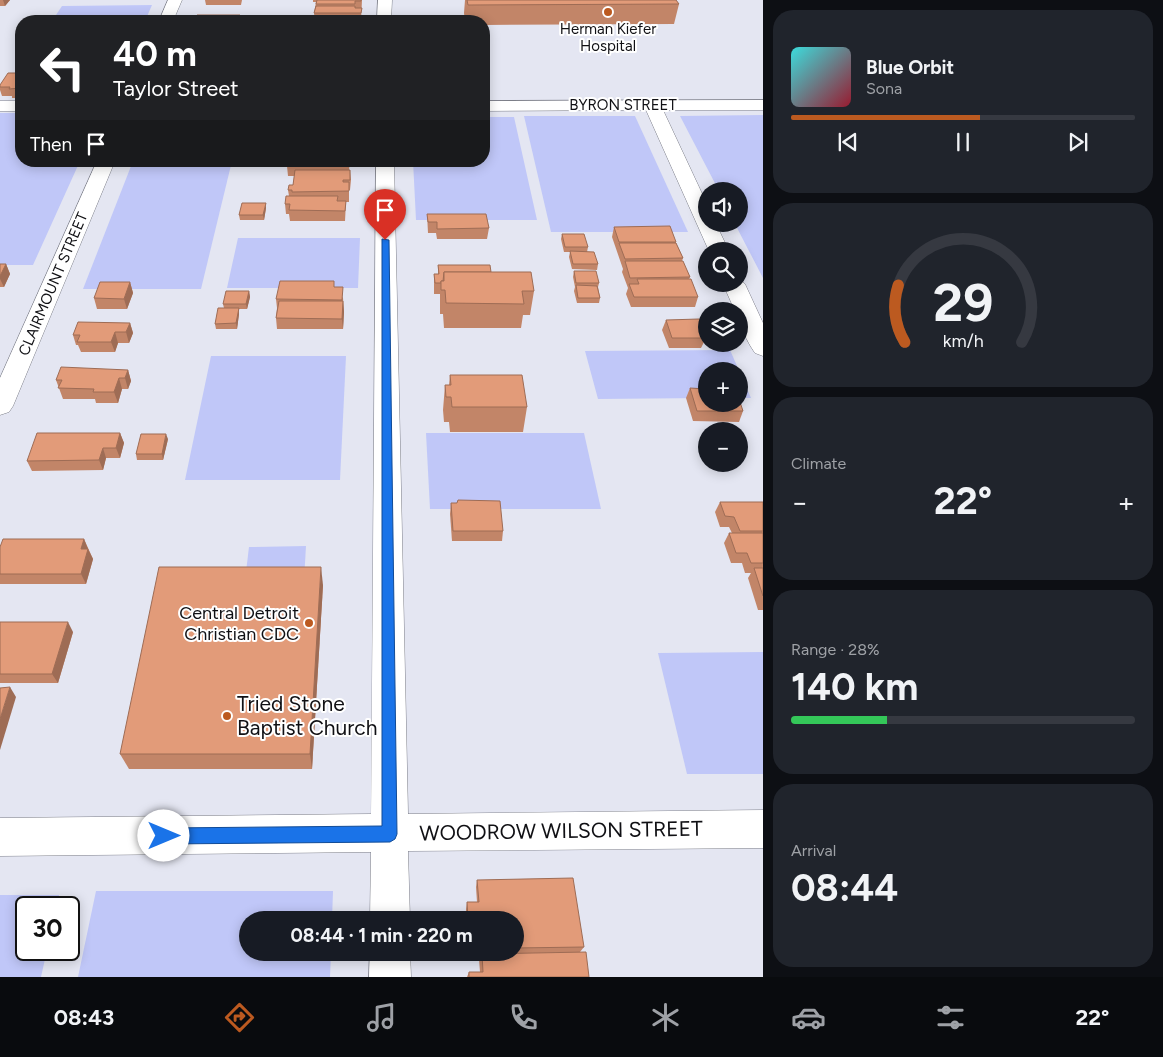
<!DOCTYPE html>
<html lang="en">
<head>
<meta charset="utf-8">
<style>
	body { margin:0; font-family:Figtree,sans-serif; background:#20242c; color:#f1f3f6; height:100vh; display:flex; flex-direction:column; font-size:19px; white-space:nowrap }
	* { box-sizing:border-box; margin:0 }
	p { font-size:16px; color:#9ea1a6 }
	.icon { flex:none; width:28px; height:28px; fill:none; stroke:currentColor; stroke-width:2; stroke-linecap:round; stroke-linejoin:round }
	.map { position:relative; flex:1; overflow:hidden }
	.drawer { display:flex; flex-direction:column; gap:10px; padding:10px; background:#0d0f14; width:400px }
	.drawer>* { flex:none }
	.top-card { position:absolute; left:15px; top:15px; width:475px; height:152px; border-radius:20px; box-shadow:0 2px 12px #0003; background:#202124; color:#fff; overflow:hidden }
	.fabs { position:absolute; left:698px; top:182px; display:grid; gap:10px }
	.fabs a { display:grid; place-items:center; width:50px; height:50px; border-radius:50%; background:#171b24; box-shadow:0 2px 12px #0003; font-size:25px }
	.speed { position:absolute; left:15px; top:896px; display:flex; gap:10px; font-size:25px; font-weight:700; text-align:center }
	.speed>* { display:grid; place-content:center; width:65px; height:65px; border-radius:50%; background:#171b24; box-shadow:0 2px 12px #0003; line-height:1 }
	.speed .limit { border:2px solid #111; border-radius:8px; background:#fff; color:#111 }
	.pin { position:absolute; display:grid; place-items:center; width:42px; height:42px; color:#fff; margin:-51px -21px; border-radius:50% 50% 50% 0; rotate:-45deg; box-shadow:0 0 5px #0007 }
	.pin .icon { rotate:45deg }
	.me { position:absolute; width:55px; margin:-28px; rotate:90deg; stroke-linejoin:round; filter:drop-shadow(0 0 4px #0008) }
	.turn { display:flex; align-items:center; gap:18px; height:105px; padding:0 15px; font-size:22px }
	.turn .icon { width:65px; height:65px; stroke-width:2.5 }
	.turn b { display:block; font-size:35px; line-height:42px }
	.then { display:flex; align-items:center; height:48px; padding:0 15px; background:#0003; gap:10px; font-size:19px }
	.big { font-size:38px; font-weight:700; line-height:1.1 }
	.drawer .card { flex:1; display:flex; flex-direction:column; justify-content:center; gap:8px; min-width:0; padding:0 18px; border-radius:20px; background:#20242c }
	.drawer .dial { align-items:center; gap:0 }
	.dial svg { height:130px; overflow:visible; fill:none; stroke:#363941; stroke-width:7; stroke-linecap:round; text-anchor:middle }
	.dial text { fill:#f1f3f6; stroke:none }
	.song { display:flex; align-items:center; gap:15px }
	.cover { width:60px; height:60px; border-radius:8px; background:linear-gradient(135deg,hsl(180 70% 55%),hsl(350 70% 35%)) }
	.played { height:5px; border-radius:2px; background:linear-gradient(90deg,#bc5a20 55%,#363941 55%) }
	.keys { display:flex; justify-content:space-around; direction:ltr }
	.heat { display:flex; justify-content:space-between; align-items:center; font-size:28px; direction:ltr }
	.charge { height:8px; border-radius:4px; background:linear-gradient(90deg,#34c759 28%,#363941 0) }
	.trip { position:absolute; left:239px; top:911px; width:285px; height:50px; border-radius:25px; background:#171b24; box-shadow:0 2px 12px #0003; font-weight:700; line-height:50px; text-align:center }
	.tab-bar { display:flex; height:80px; justify-content:space-around; align-items:center; background:#090b0e; color:#9ea1a6 }
	.tab-bar .icon { width:35px; height:35px }
	.tab-bar .selected { color:#bc5a20 }
	.tab-bar b { font-size:22px; color:#f1f3f6 }
	main { display:flex; flex:1; min-height:0 }
	.map>svg:first-child { display:block }
	.green { fill:#c0c7f8 }
	.lines { fill:none; stroke-linecap:round; stroke-linejoin:round }
	.minor-casing { stroke:#7c7e88; stroke-width:1 }
	.minor { fill:#fff; fill-rule:evenodd }
	.wall { fill:#c28568 }
	.shaded-wall { fill:#9e6c55 }
	.building { fill:#e29b79; stroke:#9e6c55 }
	.route { fill:#1a73e8; stroke:#114b97 }
	.poi-dot { fill:#bc5a20; stroke:#fff; stroke-width:2 }
	.labels { text-anchor:middle; stroke-width:4; stroke-linejoin:round; paint-order:stroke }
	.far-poi-label { font-size:15px; fill:#101014; stroke:#fff }
	.far-street-label { font-size:15px; fill:#101014; stroke:#fff }
	.poi-label { font-size:18px; fill:#101014; stroke:#fff; text-anchor:end }
	.near-poi-label { font-size:21px; fill:#101014; stroke:#fff; text-anchor:start }
	.near-street-label { font-size:21px; fill:#101014; stroke:#fff }
</style>
</head>
<body>
<main>
<div class="map">
<svg width="763" height="977" viewBox="0 0 763 977">
	<rect width="100%" height="100%" fill="#e4e6f2"/>
	<!-- green -->
	<g class="green">
		<path d="M152 5 145 21H52L62 6Z"/>
		<path d="M0 113H21V161H80L33 265H0Z"/>
		<path d="M763 115V278L735 224H739V191H719L680 116Z"/>
		<path d="M524 116H635L688 232H551Z"/>
		<path d="M484 117H514L537 220H416L413 161H484Z"/>
		<path d="M133 161H232L201 289H83Z"/>
		<path d="M238 238H360L358 288H227Z"/>
		<path d="M730 350 751 398H739V371H706V398L598 399 585 351Z"/>
		<path d="M211 356H346L340 480H185Z"/>
		<path d="M426 433H584L601 509H430Z"/>
		<path d="M306 546 304 580H245L249 547Z"/>
		<path d="M763 652V774H687L658 653Z"/>
		<path d="M96 891H333L332 920H248V952L331 953 330 977H78Z"/>
		<path d="M0 895H59L57 907 26 908V950H47L41 977H0Z"/>
	</g>
	<g class="lines">
		<defs>
			<g id="minor">
				<path d="M168 0H182L173 21H159Z"/>
				<path d="M378 0H392L391 21H377Z"/>
				<path d="M763 100V110H663L706 202V224H716L729 251H709L646 110 484 111V101Z"/>
				<rect x="0" y="101" width="21" height="10"/>
				<path d="M97 161H115L13 406 9 412 0 415V378Z"/>
				<path d="M376 161H394L408 814 763 810V848L408 851 410 920H370L371 852 0 856V818L371 814Z"/>
				<path d="M739 279 745 284 763 323V356L755 353C747 342 739 325 739 311H735L723 284H739Z"/>
				<path d="M370 952H410L411 977H369Z"/>
			</g>
		</defs>
		<!-- minor casing -->
		<use href="#minor" class="minor-casing"/>
		<!-- minor -->
		<use href="#minor" class="minor"/>
	</g>
	<!-- wall -->
	<g class="wall">
		<path d="M0 0H10L5 6H0Z"/>
		<path d="M205 0H242L241 5H206Z"/>
		<path d="M313 0H362L361 21H315L314 13 316 2H313Z"/>
		<path d="M465 0H676L679 4 674 24 484 25V21H465L464 13Z"/>
		<path d="M21 72V98H12V96H2L0 90V87L17 73Z"/>
		<rect x="252" y="161" width="19" height="3"/>
		<path d="M350 161 349 170H350L351 180 350 190H349V202H346L345 221H290L289 214H286L285 204 289 196 288 190 293 185 295 176H288L287 166Z"/>
		<path d="M266 208 264 220H240L239 215Z"/>
		<path d="M427 214 489 228 487 239H437L436 233H428Z"/>
		<path d="M614 227 676 242V243L683 258 682 261 690 277 689 279 698 297 695 307H631L626 294 628 288 622 272 623 269 612 237Z"/>
		<path d="M562 234 588 247 587 252 598 264 597 270 572 269 569 257 570 252H564L561 239Z"/>
		<path d="M0 264H6L10 274 4 287H0Z"/>
		<path d="M438 265 491 272 534 291 530 315H523L521 328H444L443 314H440V294H434V274H438Z"/>
		<path d="M574 271 599 283 598 287 600 298 599 303H577L574 291 575 287 573 277Z"/>
		<path d="M130 282 133 293 127 309H97L94 298Z"/>
		<path d="M334 287 343 298 344 312 343 329H277L276 318 277 308 276 299Z"/>
		<path d="M249 291 250 297 247 309H239V314L237 329H216L215 324 224 308 223 304Z"/>
		<path d="M666 320 706 321V342H704L701 348H669L662 330Z"/>
		<path d="M130 323 133 333 129 343H118L115 352H81L78 345H76L73 335Z"/>
		<path d="M128 370 131 381 128 389H122L118 403H96L95 399H63L56 380Z"/>
		<path d="M450 375 527 407 523 432H450L449 422H444L443 410 445 385H449Z"/>
		<path d="M690 388 743 411 739 422 693 421 686 398Z"/>
		<path d="M120 433 124 443 120 458H106L103 470 32 471 27 461Z"/>
		<path d="M168 439 163 460H137L136 454Z"/>
		<path d="M720 502H763V610H758L748 578 751 573H745L742 563H731L724 543 729 533H732L729 527H720L715 512Z"/>
		<path d="M451 503 503 531 502 541H452L450 514Z"/>
		<path d="M84 539 93 559 86 584H0V547Z"/>
		<path d="M323 585 312 769H129L120 754Z"/>
		<path d="M0 622 73 632 58 683H0Z"/>
		<path d="M477 880 584 947 580 952 589 977H467L469 972H480L479 959 481 955H480V952H515V920H466V909L467 902H477L476 887Z"/>
	</g>
	<!-- shaded-wall -->
	<g class="shaded-wall">
		<path d="M3 0H10L5 6Z"/>
		<path d="M266 203V208L264 220 263 215Z"/>
		<path d="M6 264 10 274 4 287 0 279V276Z"/>
		<path d="M130 282 133 293 127 309 124 299Z"/>
		<path d="M249 291 250 297 247 309 246 304Z"/>
		<path d="M343 301 344 312 343 329 342 319Z"/>
		<path d="M239 308V314L237 329 236 323Z"/>
		<path d="M130 323 133 333 129 343 126 332Z"/>
		<path d="M115 332 118 343 115 352 111 342Z"/>
		<path d="M128 370 131 381 128 389 125 378Z"/>
		<path d="M119 378 122 389 118 403 114 392Z"/>
		<path d="M120 433 124 443 120 458 116 448Z"/>
		<path d="M166 434 168 439 163 460 162 454Z"/>
		<path d="M103 448 106 458 103 470 99 460Z"/>
		<path d="M84 539 88 549H81Z"/>
		<path d="M88 549 93 559 86 584 81 574Z"/>
		<path d="M321 567 323 585 312 769 310 754Z"/>
		<path d="M68 622 73 632 58 683 52 674Z"/>
		<path d="M10 687 16 697 0 750V719Z"/>
	</g>
	<!-- building -->
	<g class="building">
		<path d="M317 0H361V1H355V4H316Z"/>
		<path d="M467 0H676L679 4 468 5Z"/>
		<path d="M316 6H355V8H362L361 13H314Z"/>
		<path d="M197 15H240L239 21H195Z"/>
		<path d="M250 19H266L265 21H250Z"/>
		<path d="M18 71 21 72V88L9 89 10 87H0V85L8 73H17Z"/>
		<path d="M288 161H349V166H287Z"/>
		<path d="M295 170H350V180H343V182H349V191L292 192V190H288L289 185H293Z"/>
		<path d="M286 196H338L337 201H346L345 211 289 210 290 204H285Z"/>
		<path d="M242 203H266L263 215H239Z"/>
		<path d="M427 214H486L489 228 437 229V222H428Z"/>
		<path d="M670 226 676 242H619L614 227Z"/>
		<path d="M562 234H584L588 247H565Z"/>
		<path d="M619 243H676L683 258 625 259Z"/>
		<path d="M570 251 594 252 598 264H573Z"/>
		<path d="M625 261H683L690 277 630 278Z"/>
		<path d="M0 264H6L0 276Z"/>
		<path d="M438 265H490L491 272H444L443 281H441V283H435L434 274H439Z"/>
		<path d="M574 271H596L599 283H576Z"/>
		<path d="M444 272H531L534 291H522L524 304 446 303 445 290H441V281H444Z"/>
		<path d="M637 279H691L698 297H634L629 284H639Z"/>
		<path d="M280 281H334V287H343L342 300 276 299Z"/>
		<path d="M100 282H130L124 299 94 298Z"/>
		<path d="M576 285 597 286 600 298H578Z"/>
		<path d="M226 291H249L246 304H223Z"/>
		<path d="M279 301H343L342 319 276 318Z"/>
		<path d="M218 308H239L236 323 215 324Z"/>
		<path d="M699 319 706 321V331H702L705 338H672L666 320Z"/>
		<path d="M78 322 130 323 126 332H115L111 342H77L80 335H73Z"/>
		<path d="M61 367 128 370 125 378H119L114 392H93L94 389 58 388 62 380H56Z"/>
		<path d="M450 375H522L527 407H452L451 397H446L445 385H451Z"/>
		<path d="M690 388 706 389V404H739V399L743 411H697Z"/>
		<path d="M37 433H120L116 448H103L99 460 27 461Z"/>
		<path d="M141 434H166L162 454H136Z"/>
		<path d="M458 500 500 501 503 531H453L451 503H457Z"/>
		<path d="M720 502H763V531H740L734 517 725 516Z"/>
		<path d="M729 533H763V563H751L747 553H736Z"/>
		<path d="M3 539H84L81 549H88L81 574H0V547Z"/>
		<path d="M159 567H321L310 754H120Z"/>
		<path d="M754 568H763V596Z"/>
		<path d="M0 622H68L52 674H0Z"/>
		<path d="M10 687 0 719V688Z"/>
		<path d="M573 878 584 947 515 948V920H468L467 902H479L477 880Z"/>
		<path d="M586 952 589 977H469V972H483L482 954Z"/>
	</g>
	<!-- route -->
	<path class="route" d="M382 239 389 240 397 834 395 839 390 842 164 844 159 841 157 836 159 831 164 828 382 826Z"/>
	<!-- markers -->
	<g class="poi-dot">
		<circle cx="608" cy="12" r="5"/>
		<circle cx="309" cy="623" r="5"/>
		<circle cx="227" cy="716" r="5"/>
	</g>
	<g class="labels">
		<!-- far-poi labels -->
		<g class="far-poi-label">
			<text x="608" y="34">Herman Kiefer<tspan x="608" dy="17">Hospital</tspan></text>
		</g>
		<!-- far-street labels -->
		<g class="far-street-label">
			<text x="623" y="110">BYRON STREET</text>
			<text transform="translate(53 284) rotate(-67)" y="5">CLAIRMOUNT STREET</text>
		</g>
		<!-- poi labels -->
		<g class="poi-label">
			<text x="299" y="619">Central Detroit<tspan x="299" dy="21">Christian CDC</tspan></text>
		</g>
		<!-- near-poi labels -->
		<g class="near-poi-label">
			<text x="237" y="711">Tried Stone<tspan x="237" dy="24">Baptist Church</tspan></text>
		</g>
		<!-- near-street labels -->
		<g class="near-street-label">
			<text transform="translate(561 831) rotate(-1)" y="7">WOODROW WILSON STREET</text>
		</g>
	</g>
</svg>
<div class="fabs">
<a><svg class="icon" aria-label="sound" viewBox="0 0 24 24"><path d="M4 9h4l5-4v14l-5-4H4zM17 9q2 3 0 6"/></svg></a>
<a><svg class="icon" aria-label="search" viewBox="0 0 24 24"><circle cx="10" cy="10" r="6"/><path d="M15 15l6 6"/></svg></a>
<a><svg class="icon" aria-label="layers" viewBox="0 0 24 24"><path d="M12 4l9 5-9 5-9-5zM3 14l9 5 9-5"/></svg></a>
<a>+</a>
<a>−</a>
</div>
<div class="speed"><div class="limit">30</div></div>
<div class="pin" style="left:385px;top:240px;background:#d93025"><svg class="icon" aria-label="arrive" viewBox="0 0 24 24"><path d="M6 21V4h12l-3 4 3 4H6"/></svg></div>
<svg class="me" style="left:164px;top:836px" viewBox="-20 -20 40 40"><circle r="19" fill="#fff"/><path d="M0-13L10 11 0 6-10 11z" fill="#1a73e8"/></svg>
<div class="trip">08:44 · 1 min · 220 m</div>
<div class="top-card">
<div class="turn"><svg class="icon" aria-label="left" viewBox="0 0 24 24"><path d="M17 20v-9H6M10 6l-5 5 5 5"/></svg><div><b>40 m</b>Taylor Street</div></div>
<div class="then">Then<svg class="icon" aria-label="arrive" viewBox="0 0 24 24"><path d="M6 21V4h12l-3 4 3 4H6"/></svg></div>
</div>
</div>
<section class="drawer">
<div class="card">
<div class="song"><i class="cover"></i><div><b>Blue Orbit</b><p>Sona</p></div></div>
<div class="played"></div>
<div class="keys"><svg class="icon" aria-label="previous" viewBox="0 0 24 24"><path d="M18 5L8 12l10 7zM5 5v14"/></svg><svg class="icon" aria-label="pause" viewBox="0 0 24 24"><path d="M8 5v14M16 5v14"/></svg><svg class="icon" aria-label="next" viewBox="0 0 24 24"><path d="M6 5l10 7-10 7zM19 5v14"/></svg></div>
</div>
<div class="card dial"><svg viewBox="0 0 100 80">
<path d="M14 69A42 42 0 1 1 86 69"/>
<path d="M14 69A42 42 0 0 1 10 34" stroke="#bc5a20"/>
<text x="50" y="56" font-size="32" font-weight="700">29</text>
<text x="50" y="72" font-size="11">km/h</text>
</svg></div>
<div class="card"><p>Climate</p>
<div class="heat"><a>−</a><b class="big">22°</b><a>+</a></div>
</div>
<div class="card"><p>Range · 28%</p><b class="big">140 km</b><div class="charge"></div></div>
<div class="card"><p>Arrival</p><b class="big">08:44</b></div>
</section>
</main>
<nav class="tab-bar">
<b>08:43</b>
<svg class="icon selected" aria-label="directions" viewBox="0 0 24 24"><path d="M12 3l9 9-9 9-9-9zM9 14v-3h6M13 9l2 2-2 2"/></svg>
<svg class="icon" aria-label="music" viewBox="0 0 24 24"><path d="M9 18V5l10-2v13"/><circle cx="6" cy="18" r="3"/><circle cx="16" cy="16" r="3"/></svg>
<svg class="icon" aria-label="phone" viewBox="0 0 24 24"><path d="M5 4h4l2 5-3 2q2 4 5 5l2-3 5 2v4C11 20 4 13 5 4z"/></svg>
<svg class="icon" aria-label="climate" viewBox="0 0 24 24"><path d="M12 3v18M4 7l16 10M4 17L20 7"/></svg>
<svg class="icon" aria-label="car" viewBox="0 0 24 24"><path d="M5 17H2v-5l4-1 3-4h7l3 4 3 1v5h-3M9 17h6M6 11h13"/><circle cx="7" cy="17" r="2"/><circle cx="17" cy="17" r="2"/></svg>
<svg class="icon" aria-label="filters" viewBox="0 0 24 24"><path d="M4 7h16M4 17h16"/><circle cx="9" cy="7" r="2"/><circle cx="15" cy="17" r="2"/></svg>
<b>22°</b>
</nav>
</body>
</html>
